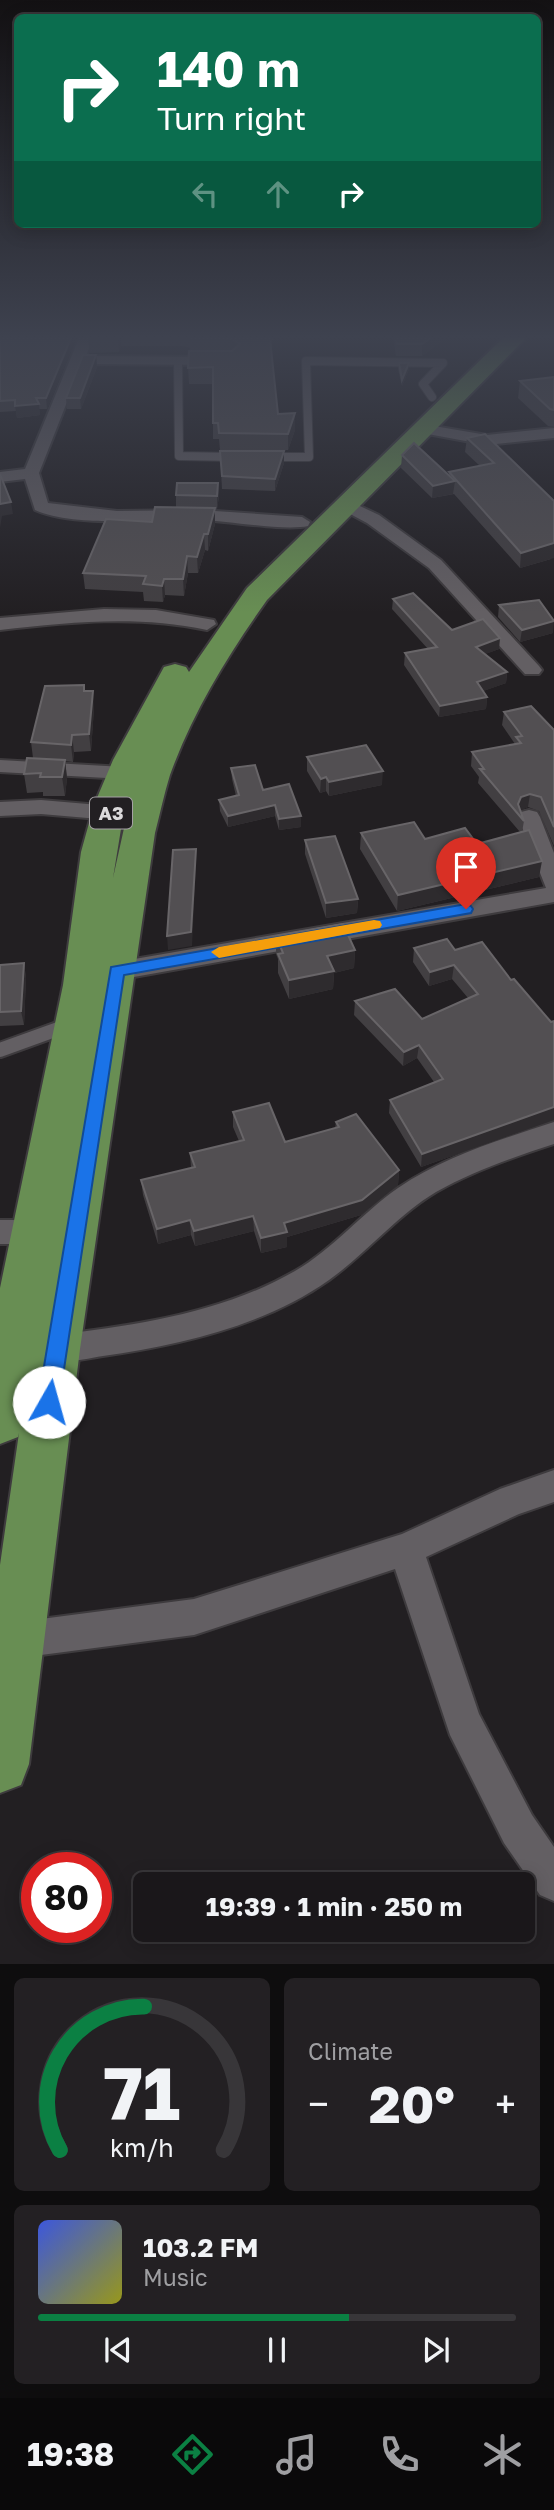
<!DOCTYPE html>
<html lang="en">
<head>
<meta charset="utf-8">
<style>
	body { margin:0; font-family:"Golos Text",sans-serif; background:#232023; color:#f1f3f6; height:100vh; display:flex; flex-direction:column; font-size:26px; white-space:nowrap }
	* { box-sizing:border-box; margin:0 }
	p { font-size:23px; color:#9f9fa2 }
	.icon { flex:none; width:38px; height:38px; fill:none; stroke:currentColor; stroke-width:2; stroke-linecap:round; stroke-linejoin:round }
	.map { position:relative; height:1964px; overflow:hidden }
	.details { display:flex; flex-direction:column; gap:14px; padding:14px; background:#0e0d0e; flex:1 }
	.details>* { flex:none }
	.banner { position:absolute; left:14px; top:14px; width:527px; height:214px; border-radius:10px; box-shadow:0 4px 18px #0003,0 0 0 2px #383639; background:#0b6e4f; color:#fff; overflow:hidden }
	.speed { position:absolute; left:21px; top:1852px; display:flex; gap:14px; font-size:35px; font-weight:700; text-align:center }
	.speed>* { display:grid; place-content:center; width:91px; height:91px; border-radius:50%; background:#1a171a; box-shadow:0 4px 18px #0003,0 0 0 2px #383639; line-height:1 }
	.speed .limit { border:10px solid #d22; background:#fff; color:#111 }
	.pin { position:absolute; display:grid; place-items:center; width:60px; height:60px; color:#fff; margin:-72px -30px; border-radius:50% 50% 50% 0; rotate:-45deg; box-shadow:0 0 7px #0007 }
	.pin .icon { rotate:45deg }
	.me { position:absolute; width:77px; margin:-38px; rotate:7deg; stroke-linejoin:round; filter:drop-shadow(0 0 5px #0008) }
	.turn { display:flex; align-items:center; gap:24px; height:147px; padding:0 28px; font-size:32px }
	.turn .icon { width:91px; height:91px; stroke-width:2.5 }
	.turn b { display:block; font-size:49px; line-height:60px }
	.lanes { display:flex; align-items:center; height:66px; padding:0 28px; background:#0003; justify-content:center; gap:35px; direction:ltr }
	.lanes .off { opacity:.35 }
	.big { font-size:52px; font-weight:700; line-height:1.1 }
	.details .card { flex:1; display:flex; flex-direction:column; justify-content:center; gap:10px; min-width:0; padding:0 24px; border-radius:10px; background:#232023 }
	.details .dial { align-items:center; gap:0 }
	.dial svg { height:182px; overflow:visible; fill:none; stroke:#383639; stroke-width:7; stroke-linecap:round; text-anchor:middle }
	.dial text { fill:#f1f3f6; stroke:none }
	.song { display:flex; align-items:center; gap:21px }
	.cover { width:84px; height:84px; border-radius:10px; background:linear-gradient(135deg,hsl(230 70% 55%),hsl(60 70% 35%)) }
	.played { height:7px; border-radius:4px; background:linear-gradient(90deg,#0b8043 65%,#383639 65%) }
	.keys { display:flex; justify-content:space-around; direction:ltr }
	.heat { display:flex; justify-content:space-between; align-items:center; font-size:38px; direction:ltr }
	.details .tiles { flex:1; display:grid; gap:14px; grid-template-columns:1fr 1fr }
	.card:last-child { grid-column:span 2 }
	.trip { position:absolute; left:133px; top:1872px; width:402px; height:70px; border-radius:10px; background:#1a171a; box-shadow:0 4px 18px #0003,0 0 0 2px #383639; font-weight:700; line-height:70px; text-align:center }
	.dock { display:flex; height:112px; justify-content:space-around; align-items:center; background:#0a090a; color:#9f9fa2 }
	.dock .icon { width:49px; height:49px }
	.dock .current { color:#0b8043 }
	.dock b { font-size:32px; color:#f1f3f6 }
	.map>svg:first-child { display:block }
	.lines { fill:none; stroke-linecap:round; stroke-linejoin:round }
	.lane-far1-casing { stroke:#3e3b3e; stroke-width:10 }
	.lane-casing { stroke:#3e3b3e; stroke-width:18 }
	.street-casing { stroke:#3e3b3e; stroke-width:4 }
	.highway-casing { stroke:#3e3b3e; stroke-width:4 }
	.lane-far1 { stroke:#635f63; stroke-width:8 }
	.lane { stroke:#635f63; stroke-width:14 }
	.street { fill:#635f63; fill-rule:evenodd }
	.highway { fill:#688e53; fill-rule:evenodd }
	.wall { fill:#423f42 }
	.shaded-wall { fill:#2e2b2e }
	.building { fill:#524f52; stroke:#686568; stroke-width:2 }
	.route { fill:#1a73e8; stroke:#114b97; stroke-width:2 }
	.slow { fill:#f59e0b }
	.labels { text-anchor:middle; stroke-width:7; stroke-linejoin:round; paint-order:stroke }
	.shield { fill:#221f22; stroke:#a4a1a4; stroke-width:2 }
	.shield-label { font-size:19px; font-weight:bold; fill:#dbd9db }
</style>
</head>
<body>
<div class="map">
<svg width="554" height="1964" viewBox="0 0 554 1964">
	<rect width="100%" height="100%" fill="#221f22"/>
	<g class="lines">
		<defs>
			<g id="lane-far1">
				<path d="M178 361 179 456 235 457"/>
				<path d="M267 457H309L306 361 443 363 423 384 432 397"/>
			</g>
			<path id="lane" d="M0 1050 69 1025"/>
			<g id="street">
				<path d="M79 338H93L86 356 221 357 228 361 221 365 82 364 39 473 48 503 117 511 200 510 302 517 310 522 308 526C284 531 228 521 201 520 155 519 76 528 35 510L25 479 0 482V472L25 469Z"/>
				<path d="M422 424 487 435 554 428V438L487 445 417 432 414 429 417 426Z"/>
				<path d="M345 499 379 515 441 560 539 666 542 670 539 674H525L429 568 367 523 339 508 337 504Z"/>
				<path d="M104 609 156 610 214 620 216 624 207 630C138 615 70 622 0 630V618Z"/>
				<path d="M0 760 124 767 131 768 135 773 131 778 124 779 0 772Z"/>
				<path d="M41 800 111 806 119 808 122 813 119 818 111 820 41 814 0 816V802Z"/>
				<path d="M529 810 537 812 540 817 554 853V902L117 980 108 977 105 971 108 965 117 962 546 888 518 817 521 812Z"/>
				<path d="M554 1122V1144C514 1157 473 1171 436 1192 396 1216 367 1253 329 1280 264 1326 179 1345 103 1356 84 1359 63 1365 45 1359L41 1349 45 1339 56 1335C138 1325 222 1313 295 1271 333 1249 362 1213 398 1188 445 1156 500 1140 554 1122Z"/>
				<path d="M0 1220H33L43 1224 47 1232 43 1240 33 1244H0Z"/>
				<path d="M554 1470V1502L519 1514 426 1557 479 1714 532 1815 554 1847V1901L540 1895 504 1843 450 1735 395 1569 194 1635 18 1658 5 1653 0 1640 5 1627 18 1622 194 1599 402 1534 500 1489Z"/>
			</g>
			<path id="highway" d="M503 338H526L267 600C228 655 193 711 170 775 164 794 160 814 155 833L80 1349 29 1764 21 1785 0 1793V1565L19 1433 18 1437 0 1444V1288L63 985 81 852 94 805 113 760 164 667 175 664 186 667 189 672 247 588ZM130 801 113 878 121 829Z"/>
		</defs>
		<!-- lane-far1 casing -->
		<use href="#lane-far1" class="lane-far1-casing"/>
		<!-- lane casing -->
		<use href="#lane" class="lane-casing"/>
		<!-- street casing -->
		<use href="#street" class="street-casing"/>
		<!-- highway casing -->
		<use href="#highway" class="highway-casing"/>
		<!-- lane-far1 -->
		<use href="#lane-far1" class="lane-far1"/>
		<!-- lane -->
		<use href="#lane" class="lane"/>
		<!-- street -->
		<use href="#street" class="street"/>
		<!-- highway -->
		<use href="#highway" class="highway"/>
	</g>
	<!-- wall -->
	<g class="wall">
		<path d="M0 338H76L47 409H39L40 415 17 418 16 411 0 412Z"/>
		<path d="M88 338H272V355L278 414 295 430 288 450H220L219 439H213V384H189L188 368 190 348 184 346H121L119 352 90 353Z"/>
		<path d="M393 338H446L422 356H396Z"/>
		<path d="M96 355 97 367 81 409H67L66 398Z"/>
		<path d="M399 363 409 369 402 386 398 369Z"/>
		<path d="M554 377V426H548L518 398 520 381Z"/>
		<path d="M485 434 551 559 520 568 454 494 432 498 401 468 402 455 449 476V472L480 466 465 452 467 438Z"/>
		<path d="M220 451 284 463 275 491 222 489Z"/>
		<path d="M218 483 219 496 217 509 215 508V524L208 551 205 550 198 573H188L184 596 165 595 163 602 144 601 143 592 85 589 83 573 152 522 176 508V495Z"/>
		<path d="M393 599 452 630 499 649 485 654 507 672 506 683 483 691 487 697 486 709 439 717 404 665 405 653 428 649 392 609Z"/>
		<path d="M499 605 553 633 520 642 498 617Z"/>
		<path d="M84 685 85 691 94 708 91 751 74 752 73 762 65 761 67 778 65 796H43V792L27 793 24 774 33 758 31 742Z"/>
		<path d="M504 712 554 730V846L539 811 528 807 520 810 524 821 522 832 539 877 397 911 360 849 361 833 477 844 520 832 478 783 479 777 471 766 472 752 515 744 502 725Z"/>
		<path d="M307 757 382 785 329 796 326 791 320 793 307 771Z"/>
		<path d="M231 768 263 790 301 827 279 830 275 816 228 827 220 811 219 800 236 796 232 779Z"/>
		<path d="M305 840 358 899 357 913 326 918 305 854Z"/>
		<path d="M276 936 355 950 354 968 334 973 333 989 289 999 278 973V959L276 954Z"/>
		<path d="M414 948 455 950 511 980 551 1022 554 1021V1120L421 1167 389 1113 390 1100 434 1082 417 1058 403 1066 354 1015 355 1001 422 1019 468 998 452 979 429 986 413 962Z"/>
		<path d="M24 963 26 978 24 1025 0 1026V965Z"/>
		<path d="M233 1112 285 1142 335 1128 336 1122 399 1170 398 1185 361 1215 287 1237V1247L261 1253 254 1231 195 1246 191 1235 158 1244 143 1195 141 1180 191 1168 190 1153 239 1141 233 1127Z"/>
	</g>
	<!-- shaded-wall -->
	<g class="shaded-wall">
		<path d="M71 338H76L47 409 46 398Z"/>
		<path d="M118 338H121V346L119 352Z"/>
		<path d="M431 338H446L422 356V344Z"/>
		<path d="M96 355 97 367 81 409 80 398Z"/>
		<path d="M409 363V369L402 386V380Z"/>
		<path d="M39 404 40 415 17 418 15 406Z"/>
		<path d="M295 413V430L288 450V434Z"/>
		<path d="M284 451V463L275 491V479Z"/>
		<path d="M455 481 453 494 432 498 433 486Z"/>
		<path d="M218 483 219 496 217 509V496Z"/>
		<path d="M11 502 13 514 2 516 0 528V504Z"/>
		<path d="M215 508V524L208 551V534Z"/>
		<path d="M204 534 205 550 198 573 197 557Z"/>
		<path d="M554 543V558L520 568 521 553Z"/>
		<path d="M187 556 188 573 184 596 183 579Z"/>
		<path d="M164 579 165 595 163 602 162 586Z"/>
		<path d="M554 621 553 633 520 642 522 630Z"/>
		<path d="M500 638 499 649 475 658 476 647Z"/>
		<path d="M507 672 506 683 475 694 477 682Z"/>
		<path d="M93 691 94 708 91 751 89 734Z"/>
		<path d="M487 697 486 709 439 717 440 706Z"/>
		<path d="M72 735 74 752 73 762 71 745Z"/>
		<path d="M65 760 67 778 65 796 62 777Z"/>
		<path d="M383 771 382 785 329 796V782Z"/>
		<path d="M326 777V791L320 793 321 779Z"/>
		<path d="M530 794 528 807 519 811 518 804 521 797Z"/>
		<path d="M275 805V816L228 827V816Z"/>
		<path d="M301 816V827L279 830V819Z"/>
		<path d="M196 849V864L192 946 168 950 167 936Z"/>
		<path d="M542 861 539 877 397 911 398 895Z"/>
		<path d="M358 899 357 913 326 918V903Z"/>
		<path d="M355 950 354 968 334 973 333 989 289 999V980L327 956Z"/>
		<path d="M24 963 26 978 24 1025 21 1011Z"/>
		<path d="M454 965 452 979 429 986 430 972Z"/>
		<path d="M419 1045 417 1058 403 1066 404 1052Z"/>
		<path d="M554 1107V1120L421 1167 422 1154Z"/>
		<path d="M399 1170 398 1185 361 1215 287 1237V1247L261 1253V1238L284 1223Z"/>
		<path d="M253 1216 254 1231 195 1246 194 1231Z"/>
		<path d="M190 1220 191 1235 158 1244 157 1229Z"/>
	</g>
	<!-- building -->
	<g class="building">
		<path d="M0 338H71L46 398H36L39 404 15 406V400L0 401Z"/>
		<path d="M189 338H272V339H270L278 414 295 413 288 434 219 433 218 423H213V367L188 368 189 351H232L240 344 232 339Z"/>
		<path d="M395 338H431L422 344H397Z"/>
		<path d="M83 355H96L80 398H66Z"/>
		<path d="M399 363H409L402 380Z"/>
		<path d="M554 377V410L550 409 520 381Z"/>
		<path d="M485 434 554 501V543L521 553 449 472 494 463 467 438Z"/>
		<path d="M414 443 455 481 433 486 402 455Z"/>
		<path d="M220 451H284L275 479 222 476Z"/>
		<path d="M0 474 11 502 0 504V505Z"/>
		<path d="M177 483H218L217 496 176 495Z"/>
		<path d="M155 507 215 508 208 534H204L197 557 187 556 183 579H164L162 586 143 584 146 576 83 573 106 519 152 522Z"/>
		<path d="M413 593 452 630 483 619 500 638 476 647 507 672 477 682 487 697 440 706 405 653 437 647 393 599Z"/>
		<path d="M539 600 554 621 522 630 499 605Z"/>
		<path d="M84 685V691H93L89 734 72 735 71 745 31 742 45 686Z"/>
		<path d="M531 706 554 730V827L541 797 530 794 521 797 518 804 524 821 480 769H484L472 752 521 743 516 737 522 736 504 712Z"/>
		<path d="M366 745 383 771 329 782 326 777 321 779 307 757Z"/>
		<path d="M27 758 65 760 62 777H40L41 773 24 774Z"/>
		<path d="M255 765 263 790 289 784 301 816 279 819 275 805 228 816 219 800 239 795 231 768Z"/>
		<path d="M414 822 425 839 465 828 477 844 529 830 542 861 398 895 361 833Z"/>
		<path d="M335 836 358 899 326 903 305 840Z"/>
		<path d="M196 849 191 932 167 936 173 850Z"/>
		<path d="M343 924 355 950 327 956 334 971 289 980 278 954 283 953 276 936Z"/>
		<path d="M447 939 455 950 482 942 511 980 514 979 551 1022 554 1021V1107L422 1154 390 1100 443 1079 419 1045 404 1052 355 1001 395 989 422 1019 478 994 454 965 430 972 414 948Z"/>
		<path d="M24 963 21 1011 0 1012V965Z"/>
		<path d="M269 1103 285 1142 339 1127 336 1122 356 1114 399 1170 362 1200 284 1223 287 1232 261 1238 253 1216 194 1231 190 1220 157 1229 141 1180 195 1167 190 1153 244 1140 233 1112Z"/>
	</g>
	<!-- sky -->
	<linearGradient id="sky" x2="0" y2="1"><stop stop-color="#131113"/><stop offset="0.55" stop-color="#3e424f"/><stop offset="1" stop-color="#3e424f" stop-opacity="0"/></linearGradient>
	<rect width="554" height="613" fill="url(#sky)"/>
	<!-- route -->
	<path class="route" d="M466 904 471 906 473 909 471 913 124 975 59 1402 56 1408 49 1411 41 1408 38 1402 111 967Z"/>
	<!-- slow -->
	<path class="slow" d="M374 920 380 921 382 925 380 928 219 958 211 952 219 947Z"/>
	<g class="labels">
		<!-- shield labels -->
		<rect class="shield" x="90" y="797.5" width="42" height="31" rx="5"/>
		<g class="shield-label">
			<text x="111" y="820">A3</text>
		</g>
	</g>
</svg>
<div class="speed"><div class="limit">80</div></div>
<div class="pin" style="left:466px;top:909px;background:#d93025"><svg class="icon" aria-label="arrive" viewBox="0 0 24 24"><path d="M6 21V4h12l-3 4 3 4H6"/></svg></div>
<svg class="me" style="left:49px;top:1402px" viewBox="-20 -20 40 40"><circle r="19" fill="#fff"/><path d="M0-13L10 11 0 6-10 11z" fill="#1a73e8"/></svg>
<div class="trip">19:39 · 1 min · 250 m</div>
<div class="banner">
<div class="turn"><svg class="icon" aria-label="right" viewBox="0 0 24 24"><path d="M7 20v-9h11M14 6l5 5-5 5"/></svg><div><b>140 m</b>Turn right</div></div>
<div class="lanes"><svg class="icon off" aria-label="left" viewBox="0 0 24 24"><path d="M17 20v-9H6M10 6l-5 5 5 5"/></svg><svg class="icon off" aria-label="ahead" viewBox="0 0 24 24"><path d="M12 20V5M6 11l6-6 6 6"/></svg><svg class="icon" aria-label="right" viewBox="0 0 24 24"><path d="M7 20v-9h11M14 6l5 5-5 5"/></svg></div>
</div>
</div>
<section class="details">
<div class="tiles">
<div class="card dial"><svg viewBox="0 0 100 80">
<path d="M14 69A42 42 0 1 1 86 69"/>
<path d="M14 69A42 42 0 0 1 51 6" stroke="#0b8043"/>
<text x="50" y="56" font-size="32" font-weight="700">71</text>
<text x="50" y="72" font-size="11">km/h</text>
</svg></div>
<div class="card"><p>Climate</p>
<div class="heat"><a>−</a><b class="big">20°</b><a>+</a></div>
</div>
<div class="card">
<div class="song"><i class="cover"></i><div><b>103.2 FM</b><p>Music</p></div></div>
<div class="played"></div>
<div class="keys"><svg class="icon" aria-label="previous" viewBox="0 0 24 24"><path d="M18 5L8 12l10 7zM5 5v14"/></svg><svg class="icon" aria-label="pause" viewBox="0 0 24 24"><path d="M8 5v14M16 5v14"/></svg><svg class="icon" aria-label="next" viewBox="0 0 24 24"><path d="M6 5l10 7-10 7zM19 5v14"/></svg></div>
</div>
</div>
</section>
<nav class="dock">
<b>19:38</b>
<svg class="icon current" aria-label="directions" viewBox="0 0 24 24"><path d="M12 3l9 9-9 9-9-9zM9 14v-3h6M13 9l2 2-2 2"/></svg>
<svg class="icon" aria-label="music" viewBox="0 0 24 24"><path d="M9 18V5l10-2v13"/><circle cx="6" cy="18" r="3"/><circle cx="16" cy="16" r="3"/></svg>
<svg class="icon" aria-label="phone" viewBox="0 0 24 24"><path d="M5 4h4l2 5-3 2q2 4 5 5l2-3 5 2v4C11 20 4 13 5 4z"/></svg>
<svg class="icon" aria-label="climate" viewBox="0 0 24 24"><path d="M12 3v18M4 7l16 10M4 17L20 7"/></svg>
</nav>
</body>
</html>
